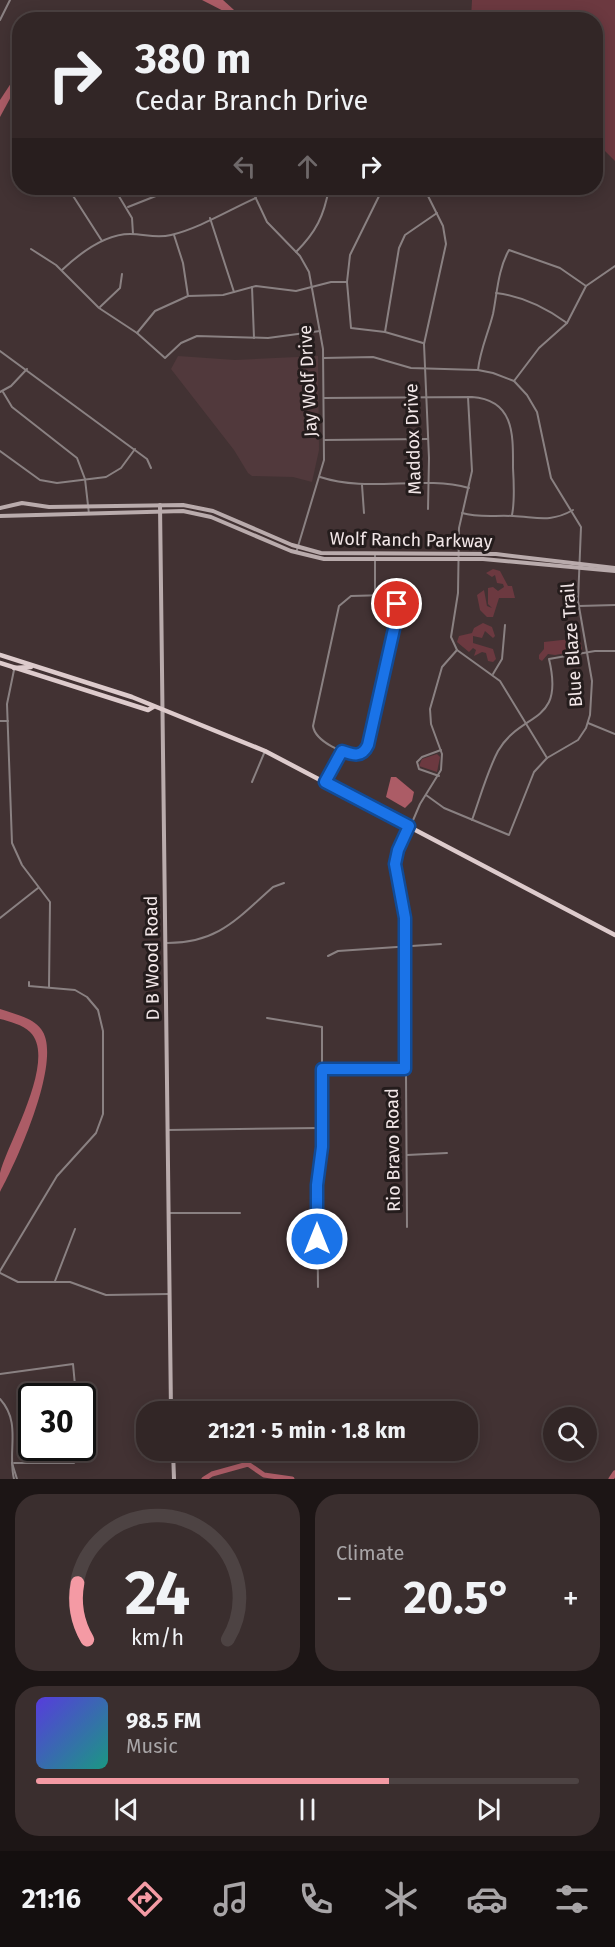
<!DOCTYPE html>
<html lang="en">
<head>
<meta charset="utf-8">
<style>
	body { margin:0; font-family:"Fira Sans",sans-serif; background:#3a2e2e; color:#f1f3f6; height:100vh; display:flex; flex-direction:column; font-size:22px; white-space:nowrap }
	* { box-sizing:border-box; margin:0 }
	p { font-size:20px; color:#a8a5a7 }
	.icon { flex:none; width:33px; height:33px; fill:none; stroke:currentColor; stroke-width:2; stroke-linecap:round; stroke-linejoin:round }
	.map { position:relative; height:1479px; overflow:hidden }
	.drawer { display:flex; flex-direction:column; gap:15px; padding:15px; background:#1c1515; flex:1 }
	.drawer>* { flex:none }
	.guide { position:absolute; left:12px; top:12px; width:591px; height:183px; border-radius:24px; box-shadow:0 3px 15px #0003,0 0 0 2px #4d4343; background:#322626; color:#f1f3f6; overflow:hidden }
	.tools { position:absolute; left:543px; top:1407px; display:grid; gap:12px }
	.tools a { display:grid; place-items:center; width:54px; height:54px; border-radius:50%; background:#322626; box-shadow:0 3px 15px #0003,0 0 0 2px #4d4343; font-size:30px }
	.speed { position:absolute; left:18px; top:1383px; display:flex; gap:12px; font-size:30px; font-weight:700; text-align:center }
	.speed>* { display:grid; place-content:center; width:78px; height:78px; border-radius:50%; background:#322626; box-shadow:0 3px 15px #0003,0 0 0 2px #4d4343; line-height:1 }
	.speed .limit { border:3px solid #111; border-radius:9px; background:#fff; color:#111 }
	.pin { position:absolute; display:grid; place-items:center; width:51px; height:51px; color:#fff; margin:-26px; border:3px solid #fff; border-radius:50%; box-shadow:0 2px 6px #0007 }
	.me { position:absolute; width:66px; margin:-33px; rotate:0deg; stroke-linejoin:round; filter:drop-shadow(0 0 4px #0008) }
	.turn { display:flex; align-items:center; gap:21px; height:126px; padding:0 24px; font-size:27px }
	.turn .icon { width:78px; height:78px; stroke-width:2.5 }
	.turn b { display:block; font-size:42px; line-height:51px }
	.lanes { display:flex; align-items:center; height:57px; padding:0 24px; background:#0003; justify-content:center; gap:30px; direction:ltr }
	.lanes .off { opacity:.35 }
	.big { font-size:45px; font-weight:700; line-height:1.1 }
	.drawer .tile { flex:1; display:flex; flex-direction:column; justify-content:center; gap:9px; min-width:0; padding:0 21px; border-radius:24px; background:#3a2e2e }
	.drawer .dial { align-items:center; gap:0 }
	.dial svg { height:156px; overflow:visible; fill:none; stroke:#4d4343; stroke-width:7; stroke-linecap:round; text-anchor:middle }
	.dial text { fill:#f1f3f6; stroke:none }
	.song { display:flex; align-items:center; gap:18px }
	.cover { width:72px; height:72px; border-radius:9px; background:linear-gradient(135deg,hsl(250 70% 55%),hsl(170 70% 35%)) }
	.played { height:6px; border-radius:3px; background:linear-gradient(90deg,#f49aa4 65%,#4d4343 65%) }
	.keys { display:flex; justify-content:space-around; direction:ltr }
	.heat { display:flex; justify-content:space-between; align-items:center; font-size:33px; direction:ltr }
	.drawer .tiles { flex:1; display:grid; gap:15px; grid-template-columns:1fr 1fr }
	.tile:last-child { grid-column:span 2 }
	.trip { position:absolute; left:136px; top:1401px; width:342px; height:60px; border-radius:24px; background:#322626; box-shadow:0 3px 15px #0003,0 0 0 2px #4d4343; font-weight:700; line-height:60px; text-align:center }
	.dock { display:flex; height:96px; justify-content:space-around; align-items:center; background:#140f0f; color:#a8a5a7 }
	.dock .icon { width:42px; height:42px }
	.dock .selected { color:#f49aa4 }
	.dock b { font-size:27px; color:#f1f3f6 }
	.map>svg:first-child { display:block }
	.built { fill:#51393c }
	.green { fill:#6c3940 }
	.water { fill:#ac5c66 }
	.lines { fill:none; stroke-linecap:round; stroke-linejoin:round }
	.river { stroke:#ac5c66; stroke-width:5 }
	.street { stroke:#8a8182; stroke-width:2 }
	.secondary { stroke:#b9abac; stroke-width:4 }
	.primary { stroke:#ddcbcc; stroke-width:4.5 }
	.route-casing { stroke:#114b97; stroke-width:15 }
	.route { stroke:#1a73e8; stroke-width:10 }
	.labels { text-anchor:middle; stroke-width:6; stroke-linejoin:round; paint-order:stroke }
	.street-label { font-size:18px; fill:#f2e7e8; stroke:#241c1c }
</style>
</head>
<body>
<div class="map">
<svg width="615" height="1479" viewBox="0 0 615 1479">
	<rect width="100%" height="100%" fill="#423233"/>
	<!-- built -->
	<path class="built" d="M178 356 235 360 318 356 319 450 312 482 293 477 252 476 248 473 234 450 171 369Z"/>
	<!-- green -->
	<g class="green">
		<path d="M472 0H615V161L596 142V20L471 19Z"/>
		<path d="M493 569 500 571 508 586H512L515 598H499L493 617H487L480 610 477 595 484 590 487 606 492 608 488 604V588L493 587 498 591 504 587 503 584 497 583 495 575 492 577 486 573Z"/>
		<path d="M483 623 492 627 495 636 493 638 485 631 482 638 473 636V643L493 649 496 659 493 662 488 661 486 653 482 652 474 656 476 650 473 648 469 652 457 642 459 636 472 633 474 628Z"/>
		<path d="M575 635H580L582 650 555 655 548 654 542 661 539 659V655L544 649V642L571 639Z"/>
		<path d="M437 754 440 757 437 772 419 766 422 759Z"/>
	</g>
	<!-- water -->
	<g class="water">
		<path d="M202 0H223L244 19H239Z"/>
		<path d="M19 71V82L0 117V100Z"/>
		<path d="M391 777H396L414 792 412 801 405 808 386 797Z"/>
		<path d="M0 1009C14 1014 32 1017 41 1029 64 1058 16 1163 0 1192 0 1186 0 1179 0 1173 7 1144 58 1059 30 1032 23 1025 9 1021 0 1019Z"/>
	</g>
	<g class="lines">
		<!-- river -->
		<g class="river">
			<path d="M204 1479 212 1474 248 1464 264 1475 292 1479"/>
			<path d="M611 1479 615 1473"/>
		</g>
		<!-- street -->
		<g class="street">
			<path d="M0 20 10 0"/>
			<path d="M68 188 102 241"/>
			<path d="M114 188 132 218 133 234"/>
			<path d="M251 188 267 222 300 256 309 272 323 349 324 460 296 553"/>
			<path d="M383 188 350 255 347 282 351 328 385 332 423 343"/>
			<path d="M424 188 443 226 446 244 424 344 429 458 428 509"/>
			<path d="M284 196 288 188"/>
			<path d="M128 207 176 188"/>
			<path d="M210 218 234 292"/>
			<path d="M174 235 183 263 188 296"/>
			<path d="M31 249 56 265 99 308 137 333 165 358 181 343 197 336 268 338 320 331"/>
			<path d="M296 252C316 232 324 216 329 188"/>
			<path d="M62 270C79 254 105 234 130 234 145 234 156 239 171 235 200 228 229 210 256 198"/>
			<path d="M252 287 254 338"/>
			<path d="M496 293C523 296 545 307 567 323"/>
			<path d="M100 307 120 288 122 274"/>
			<path d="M385 332 399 248 405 235 437 213"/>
			<path d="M137 333 155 311 188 296 223 295 256 286 296 291 331 282H347"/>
			<path d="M0 351 147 459 151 468"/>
			<path d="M324 358 373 357 411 368 478 370 493 373 514 381 527 395 537 412 551 478 581 527 578 601 592 681 590 715 586 728 578 740 547 758 534 772 509 835 444 808 426 795"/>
			<path d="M478 370C480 350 488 334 493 314 497 294 498 269 509 250L560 268 586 286"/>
			<path d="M514 381 539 348 567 323 586 286 615 266"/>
			<path d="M0 392 11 386 27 369"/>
			<path d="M3 392 12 407 77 458 85 479 89 514"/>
			<path d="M468 397 472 471 459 528 458 593 451 637 457 650 500 681 547 758"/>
			<path d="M324 398 472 397C515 400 513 436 513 468 514 484 515 500 512 515"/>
			<path d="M324 440 428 439"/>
			<path d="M0 451 40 480 57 483 106 477 121 468 135 449"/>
			<path d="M320 477C369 493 420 475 469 488"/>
			<path d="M362 485 364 513"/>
			<path d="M462 513C479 518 495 515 513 516 537 517 550 523 573 510"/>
			<path d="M375 553V595"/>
			<path d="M387 595 395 601 398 611 366 748 360 754C345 756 315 741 313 726L339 606 351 596Z"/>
			<path d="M579 606 615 605"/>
			<path d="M14 670 7 704 12 843 22 865 50 902 49 987"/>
			<path d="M493 674 502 659 505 625"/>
			<path d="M0 721H8"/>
			<path d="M588 723 615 734"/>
			<path d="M439 776 419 769 417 762 422 757 441 750"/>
			<path d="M252 782 265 751"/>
			<path d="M325 782 342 751"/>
			<path d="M472 820C480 798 487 772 498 751 522 710 565 726 549 659L595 651H615"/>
			<path d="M0 918 38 888"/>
			<path d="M165 943C217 944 237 919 273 887L284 883"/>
			<path d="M328 956 338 951 441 944"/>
			<path d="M267 1018 322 1027V1147L317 1185 318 1287"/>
			<path d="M322 1069H405"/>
			<path d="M167 1130 320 1128"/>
			<path d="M407 1155 447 1153"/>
			<path d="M168 1213H240"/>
			<path d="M407 1227 405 922 396 860 420 804 441 770 442 754 431 724 430 709 442 667 457 650"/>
			<path d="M0 1271 57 1176 96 1133 103 1114V1031L98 1010 87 997 75 990 29 986V982"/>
			<path d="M0 1273 18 1282H70L106 1295 168 1294"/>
			<path d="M55 1281 75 1229"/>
			<path d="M0 1374 73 1364 76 1396"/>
			<path d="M0 1399C22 1423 7 1451 14 1479"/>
			<path d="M12 1463 17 1479"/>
			<path d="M14 1463H74V1448"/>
		</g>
		<!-- secondary -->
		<g class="secondary">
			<path d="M160 505 171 1412"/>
			<path d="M0 508 22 503 49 507 183 505 213 511 292 545 321 553 496 554 615 568"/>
			<path d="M0 516 183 511 211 517 291 551 324 559H483L615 571"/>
			<path d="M173 1450 174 1479"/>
		</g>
		<!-- primary -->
		<g class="primary">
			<path d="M0 655 132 697 265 751 615 935"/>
			<path d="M0 663 148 710 153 707"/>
			<path d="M14 668 31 667"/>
		</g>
	</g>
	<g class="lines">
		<defs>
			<path id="route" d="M317 1239V1185L322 1147V1069H405V918L395 864 398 850 409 826 325 782 342 751C353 755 362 758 368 745L398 611 397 604"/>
		</defs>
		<!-- route casing -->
		<use href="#route" class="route-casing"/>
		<!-- route -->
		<use href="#route" class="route"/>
	</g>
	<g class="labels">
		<!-- street labels -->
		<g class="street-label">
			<text transform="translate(308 381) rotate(-93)" y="6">Jay Wolf Drive</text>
			<text transform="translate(413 439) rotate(-92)" y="6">Maddox Drive</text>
			<text transform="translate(411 540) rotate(1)" y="6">Wolf Ranch Parkway</text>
			<text transform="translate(572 645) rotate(-94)" y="6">Blue Blaze Trail</text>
			<text transform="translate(152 958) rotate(-91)" y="6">D B Wood Road</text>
			<text transform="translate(393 1150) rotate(-91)" y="6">Rio Bravo Road</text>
		</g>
	</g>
</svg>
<div class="tools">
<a><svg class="icon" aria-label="search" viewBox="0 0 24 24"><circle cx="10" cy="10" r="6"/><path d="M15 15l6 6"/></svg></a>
</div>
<div class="speed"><div class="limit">30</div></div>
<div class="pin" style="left:397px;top:604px;background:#d93025"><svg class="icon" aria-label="arrive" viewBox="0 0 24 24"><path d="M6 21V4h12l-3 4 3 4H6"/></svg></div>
<svg class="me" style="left:317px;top:1239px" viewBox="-20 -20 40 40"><circle r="17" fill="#1a73e8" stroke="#fff" stroke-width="3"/><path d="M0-11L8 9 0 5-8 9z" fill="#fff"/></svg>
<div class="trip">21:21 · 5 min · 1.8 km</div>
<div class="guide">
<div class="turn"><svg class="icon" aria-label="right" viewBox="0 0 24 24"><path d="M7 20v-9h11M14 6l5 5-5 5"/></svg><div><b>380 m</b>Cedar Branch Drive</div></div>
<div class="lanes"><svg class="icon off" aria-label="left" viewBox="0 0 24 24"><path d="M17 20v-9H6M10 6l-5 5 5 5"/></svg><svg class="icon off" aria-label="ahead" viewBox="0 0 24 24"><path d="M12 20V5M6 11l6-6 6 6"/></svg><svg class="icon" aria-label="right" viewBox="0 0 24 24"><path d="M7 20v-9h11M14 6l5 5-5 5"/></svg></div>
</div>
</div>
<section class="drawer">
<div class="tiles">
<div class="tile dial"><svg viewBox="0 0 100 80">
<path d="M14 69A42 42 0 1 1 86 69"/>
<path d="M14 69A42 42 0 0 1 9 40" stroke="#f49aa4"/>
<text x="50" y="56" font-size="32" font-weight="700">24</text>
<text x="50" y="72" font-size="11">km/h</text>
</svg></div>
<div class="tile"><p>Climate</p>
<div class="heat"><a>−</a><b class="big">20.5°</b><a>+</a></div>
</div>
<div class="tile">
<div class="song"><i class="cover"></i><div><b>98.5 FM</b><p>Music</p></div></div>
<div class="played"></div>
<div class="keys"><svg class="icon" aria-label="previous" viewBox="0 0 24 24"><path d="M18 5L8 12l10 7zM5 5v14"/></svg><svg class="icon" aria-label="pause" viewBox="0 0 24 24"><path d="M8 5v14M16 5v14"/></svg><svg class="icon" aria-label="next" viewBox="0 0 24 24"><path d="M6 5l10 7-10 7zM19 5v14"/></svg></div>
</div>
</div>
</section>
<nav class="dock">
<b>21:16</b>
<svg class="icon selected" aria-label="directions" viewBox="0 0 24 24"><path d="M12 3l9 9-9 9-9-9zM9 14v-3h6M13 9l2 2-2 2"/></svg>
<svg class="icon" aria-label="music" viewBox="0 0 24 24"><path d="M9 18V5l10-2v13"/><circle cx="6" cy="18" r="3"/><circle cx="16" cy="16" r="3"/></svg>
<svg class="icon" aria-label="phone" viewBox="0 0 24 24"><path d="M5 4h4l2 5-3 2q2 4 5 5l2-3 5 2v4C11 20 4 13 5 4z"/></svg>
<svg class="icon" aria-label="climate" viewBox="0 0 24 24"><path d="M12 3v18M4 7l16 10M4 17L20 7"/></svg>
<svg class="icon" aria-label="car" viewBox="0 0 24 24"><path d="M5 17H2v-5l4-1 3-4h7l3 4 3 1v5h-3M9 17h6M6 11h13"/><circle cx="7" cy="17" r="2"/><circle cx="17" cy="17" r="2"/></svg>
<svg class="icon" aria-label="filters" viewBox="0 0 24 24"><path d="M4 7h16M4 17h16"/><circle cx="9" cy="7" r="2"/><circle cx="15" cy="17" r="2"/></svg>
</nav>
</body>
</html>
